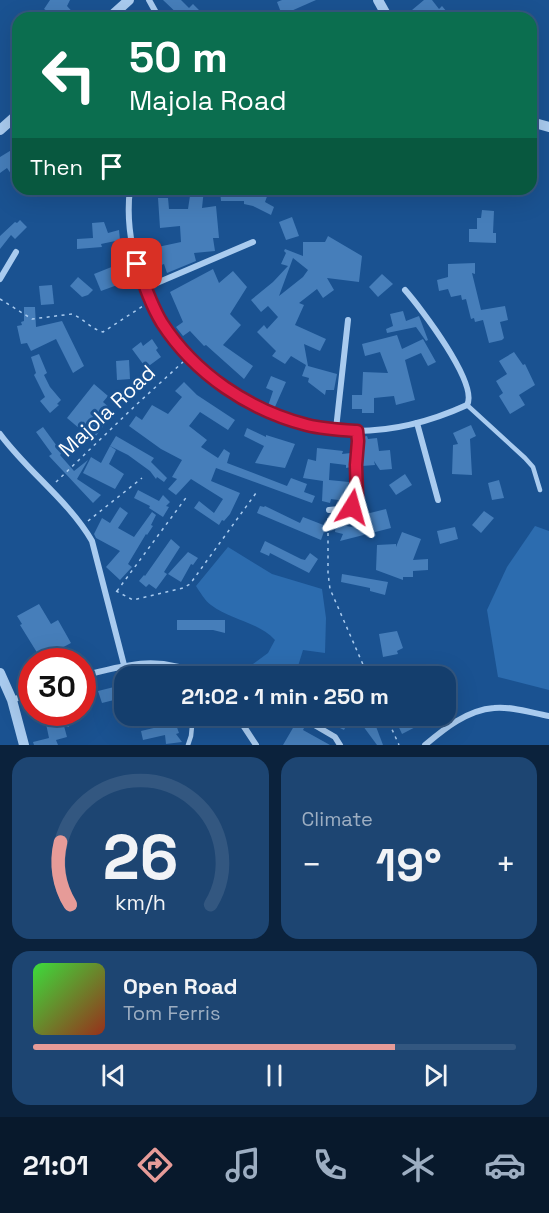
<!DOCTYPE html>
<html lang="en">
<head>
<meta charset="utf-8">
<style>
	body { margin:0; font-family:"Space Grotesk",sans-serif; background:#1d4572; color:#f1f3f6; height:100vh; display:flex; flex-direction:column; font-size:22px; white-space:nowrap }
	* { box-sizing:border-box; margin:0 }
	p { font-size:20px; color:#9daec2 }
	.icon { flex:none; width:33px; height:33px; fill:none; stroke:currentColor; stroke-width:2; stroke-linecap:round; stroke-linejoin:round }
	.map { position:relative; height:745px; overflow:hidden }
	.side { display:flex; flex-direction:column; gap:12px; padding:12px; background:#0b223c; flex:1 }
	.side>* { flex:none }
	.guide { position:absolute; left:12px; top:12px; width:525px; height:183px; border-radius:18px; box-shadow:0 6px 24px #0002,0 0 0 2px #335780; background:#0b6e4f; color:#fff; overflow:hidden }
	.speed { position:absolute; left:18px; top:648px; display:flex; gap:12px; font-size:30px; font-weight:700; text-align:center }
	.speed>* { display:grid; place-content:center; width:78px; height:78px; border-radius:50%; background:#143e6d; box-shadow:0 6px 24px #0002,0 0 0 2px #335780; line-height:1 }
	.speed .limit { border:9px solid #d22; background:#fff; color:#111 }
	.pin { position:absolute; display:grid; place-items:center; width:51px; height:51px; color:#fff; margin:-26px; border-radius:12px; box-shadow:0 3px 9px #0006 }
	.me { position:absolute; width:66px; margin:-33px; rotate:8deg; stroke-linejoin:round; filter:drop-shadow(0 0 4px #0008) }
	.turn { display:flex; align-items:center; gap:21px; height:126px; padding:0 18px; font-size:27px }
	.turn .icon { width:78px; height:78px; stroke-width:2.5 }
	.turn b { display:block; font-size:42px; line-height:51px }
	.then { display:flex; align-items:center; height:57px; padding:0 18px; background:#0003; gap:12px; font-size:22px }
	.big { font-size:45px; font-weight:600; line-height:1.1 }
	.side .card { flex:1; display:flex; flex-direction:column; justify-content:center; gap:9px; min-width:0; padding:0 21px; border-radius:18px; background:#1d4572 }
	.side .dial { align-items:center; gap:0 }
	.dial svg { height:156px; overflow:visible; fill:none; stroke:#335780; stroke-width:7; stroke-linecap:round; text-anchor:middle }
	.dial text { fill:#f1f3f6; stroke:none }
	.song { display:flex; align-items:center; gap:18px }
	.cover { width:72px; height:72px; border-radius:9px; background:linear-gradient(135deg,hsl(120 70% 55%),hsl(10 70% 35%)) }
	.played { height:6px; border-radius:3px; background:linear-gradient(90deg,#e69b98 75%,#335780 75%) }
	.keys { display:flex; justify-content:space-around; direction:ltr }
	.heat { display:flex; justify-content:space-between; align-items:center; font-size:33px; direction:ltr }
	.side .tiles { flex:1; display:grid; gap:12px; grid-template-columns:1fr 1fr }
	.card:last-child { grid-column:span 2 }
	.trip { position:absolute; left:114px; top:666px; width:342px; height:60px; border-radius:18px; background:#143e6d; box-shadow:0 6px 24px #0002,0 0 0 2px #335780; font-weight:600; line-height:60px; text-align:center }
	.menu { display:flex; height:96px; justify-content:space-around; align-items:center; background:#08192c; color:#9daec2 }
	.menu .icon { width:42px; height:42px }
	.menu .active { color:#e69b98 }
	.menu b { font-size:27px; color:#f1f3f6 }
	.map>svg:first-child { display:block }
	.green { fill:#2c6caf }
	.building { fill:#467eba; fill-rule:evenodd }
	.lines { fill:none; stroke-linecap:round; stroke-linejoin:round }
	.path { stroke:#a9cbef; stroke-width:1.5; stroke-dasharray:3 4.5; stroke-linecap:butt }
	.service { stroke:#a9cbef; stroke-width:4.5 }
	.minor { stroke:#a9cbef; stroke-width:6 }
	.tertiary { stroke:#a9cbef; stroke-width:10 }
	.route-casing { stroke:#92132f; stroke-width:15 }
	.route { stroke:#e11d48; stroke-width:10 }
	.labels { text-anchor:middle; stroke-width:6; stroke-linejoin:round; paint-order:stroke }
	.street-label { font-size:21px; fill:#fff; stroke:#1a5291 }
</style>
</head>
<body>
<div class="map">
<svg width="549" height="745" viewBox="0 0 549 745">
	<rect width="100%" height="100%" fill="#1a5291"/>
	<!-- green -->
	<g class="green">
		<path d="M535 526 549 531V690L498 677 487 610 507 567Z"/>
		<path d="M228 547 272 574 322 589 326 618 325 653 303 650 295 676H261L253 664 268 653 275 640C259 622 230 620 211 605 205 601 200 592 196 586Z"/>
	</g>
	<!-- building -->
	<g class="building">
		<path d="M50 0H70L67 6 78 18H58L44 9Z"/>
		<path d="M163 0H181L189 8 193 4 199 10 190 18H182Z"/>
		<path d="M282 0H316L282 15 277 2Z"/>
		<path d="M424 0H432L439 9 442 6 452 18H418L412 10Z"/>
		<path d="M18 146V184L7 168 0 173V157Z"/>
		<path d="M191 189H204L202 208 216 206 219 238H213L215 251 194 253 196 261 167 273 164 264 159 266 153 248 181 242 180 226 160 228 158 198H168L169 209H188Z"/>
		<path d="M239 189V192L258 194 260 189 269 191 265 202 274 207 271 215 253 206 244 204V201H221L220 190Z"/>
		<path d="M482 210 494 211 493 233H496V243L469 242V229H477V218H481Z"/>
		<path d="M292 217 299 236 286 240 279 222Z"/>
		<path d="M20 220 27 227 15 239 11 235 0 249V236L15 222 17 223Z"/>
		<path d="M104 222 108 233 119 230 120 240 101 244 102 247 77 249V239L93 238 92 223Z"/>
		<path d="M328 236 362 256 359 282 327 278 334 290 323 298 317 289 299 303 304 305 295 325 326 339 320 351 304 344 308 366 337 374 334 390H326L325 395 308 382 309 378 302 376 306 365 291 356 285 364 272 356 276 351 257 332 264 325 267 329 278 317 268 306 261 312 251 300 273 282 288 266 281 264 286 253 284 251 285 249 303 256V242H325ZM293 258 308 270 303 277 279 296Z"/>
		<path d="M475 263V274L472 273 481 310 505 306 508 320 500 322 504 338 502 340 489 343 483 320 475 322 474 318 471 319 466 299 462 300 461 295 451 297 448 289 439 291 437 280 448 277V264Z"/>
		<path d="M114 266 120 284 101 291 94 274Z"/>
		<path d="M213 269 219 283 233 271 247 287 230 314 241 325 223 345 253 366 244 379 206 345 204 346 190 331 183 336 176 327 183 322 170 292Z"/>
		<path d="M382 274 393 284 378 297 369 287Z"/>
		<path d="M78 277 93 290 88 295 82 297 70 286Z"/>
		<path d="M52 285 54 304 41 305 39 286Z"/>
		<path d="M24 307H35L36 327 62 321 84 366 73 373 56 339 31 351 27 343 21 344 17 326 22 325 21 322 24 321Z"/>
		<path d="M403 311 406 321 419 316 428 340 426 341 416 327 387 333 386 329 393 326 390 314Z"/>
		<path d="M397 335 402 349 423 339 436 362 428 366 421 353 405 360 415 400 396 405 394 396 374 398V413H362V409H352V395H362L363 372 388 373 380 352 365 356 362 344Z"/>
		<path d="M152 339 158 348 156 350 161 357 146 368 132 349 141 342 143 346Z"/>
		<path d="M514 352 523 365 525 364 535 385 519 395 525 405 510 414 499 396 503 393 496 381 507 374 499 361Z"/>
		<path d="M39 354 47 373 44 375 50 387 61 400 57 404 59 405 50 413 40 401 45 397 34 375 36 373 31 357Z"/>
		<path d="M129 360 130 379 117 380 116 361Z"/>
		<path d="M271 376 286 382 274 409 268 406 273 391 266 388Z"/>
		<path d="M184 382 197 395 235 420 228 430 200 412 189 426 207 440 201 447 218 458 224 449 230 453 227 463 287 486 291 478 307 484 304 492 315 496 312 503 216 468 211 481 240 493 230 514 224 521 222 520 219 525 194 508 199 501 214 513 223 499 191 479 176 495 168 489 177 479 172 477 182 460 161 449 129 426 136 416 142 420 152 405 168 414 182 397 175 391Z"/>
		<path d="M94 384 108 396 103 402 111 409 103 418 107 421 93 440 67 418Z"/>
		<path d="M471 425 476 436 470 439 472 475 452 474 453 445 458 444 453 433Z"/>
		<path d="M43 427 62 453 60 455 74 471 88 460 77 479 101 495 93 503 49 456 52 454 36 432Z"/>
		<path d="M247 428 266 437V435L295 444 285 468 255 463 264 446 244 436Z"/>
		<path d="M116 436 154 458 151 462 167 478 164 482 157 477 156 479 150 471 128 455 110 446Z"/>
		<path d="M367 436 368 439 377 438 379 451 390 450 392 469 380 470 374 461 375 465 362 466V452H364L362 437Z"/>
		<path d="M110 446 116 450 109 464 124 474 115 489 83 473 91 457 101 463Z"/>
		<path d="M317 448 343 451 342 454 351 453V467L346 468V465L330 463 329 480 349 482 345 501 331 499 330 503 322 501 323 481 303 478 308 459 316 461Z"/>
		<path d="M405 474 412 485 396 495 389 485Z"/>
		<path d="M499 480 504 498 492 500 488 483Z"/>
		<path d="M138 490 159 501 163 495 170 502 166 506 169 507 163 517 149 508 150 506 134 498Z"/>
		<path d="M260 506 264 507 265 506 300 523 303 517 326 526 321 540 257 513Z"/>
		<path d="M120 507 128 513 118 528 134 537 152 512 156 515 151 525 153 526 147 535 146 534 128 564 132 567 120 580 106 567 120 551 96 538 94 534 102 518 110 523Z"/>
		<path d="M386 509 391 528 340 541 343 534 335 532 336 524 357 528 354 517Z"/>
		<path d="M484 511 494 518 481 533 472 525Z"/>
		<path d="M455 527 458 539 440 544 437 531Z"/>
		<path d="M402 532 421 539 413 560 428 559V570L413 571V577H403V580L376 570 377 545 396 544V547Z"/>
		<path d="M171 539 180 547 164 572 167 574 156 589 149 584 146 587 139 581 144 575 145 576Z"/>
		<path d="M265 541 301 559 305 560 310 553 318 559 309 573 270 553 269 556 260 552Z"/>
		<path d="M188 552 198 558 193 565 191 564 181 582 168 574Z"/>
		<path d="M342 574 388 582 385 595 370 591V588L341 582Z"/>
		<path d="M39 604 51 624 58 620 71 643 41 659 20 625 22 624 17 616Z"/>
		<path d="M177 620H225V633L213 630H177Z"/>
		<path d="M397 631 403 648 397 651 398 654 383 657 379 634Z"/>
		<path d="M305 664 350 667 349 675 329 673 328 676H318L303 673Z"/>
		<path d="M118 686 122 698 102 703 98 691Z"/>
		<path d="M52 712H65L69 727 64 726 67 737 56 740 58 745H34L33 742 49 738 45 719 53 717Z"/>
		<path d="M323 716H345L350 718 344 730 336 726 337 723Z"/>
		<path d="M372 716 383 745H377L363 726 361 718Z"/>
		<path d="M408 716H424L427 721 402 734 395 719Z"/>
		<path d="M174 719 179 733 176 734 182 742 166 744 165 735 143 740 141 731 162 726Z"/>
		<path d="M297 721 305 726 303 730 330 745H283Z"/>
	</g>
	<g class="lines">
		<!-- path -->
		<g class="path">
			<path d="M0 299 32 319 72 314C83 318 91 329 103 332L143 306"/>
			<path d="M56 482 137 404 183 362"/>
			<path d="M328 518V573L330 589 368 676"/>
			<path d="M88 521 142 478"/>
			<path d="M116 591 133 600 183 588 190 584 256 493"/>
			<path d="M117 591 188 495"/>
			<path d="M414 668 417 676"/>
			<path d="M386 716 399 745"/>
			<path d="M435 716 439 725"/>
		</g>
		<!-- service -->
		<g class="service">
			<path d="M467 405 525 458 533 467 540 490"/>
			<path d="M188 745 191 736 193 716"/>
		</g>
		<!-- minor -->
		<g class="minor">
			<path d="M149 0 159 18"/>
			<path d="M130 189C125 228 135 269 152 304 190 380 271 430 356 431 394 431 432 421 467 405 479 384 420 307 405 290"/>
			<path d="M0 279 16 252"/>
			<path d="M145 288 253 242"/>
			<path d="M417 423 438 500"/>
			<path d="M336 429 348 320"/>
			<path d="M0 434C28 472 68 500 92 541L124 665"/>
			<path d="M329 510 350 508 356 501 357 431"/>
			<path d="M82 676C125 665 160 654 200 676"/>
			<path d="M12 700 32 693"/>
			<path d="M237 716 256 745"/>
			<path d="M299 716 335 737 340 745"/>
			<path d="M425 745C444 729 467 710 494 708 511 706 532 713 549 716"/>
		</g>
		<!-- tertiary -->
		<g class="tertiary">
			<path d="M378 0 388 18"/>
			<path d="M109 18 129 0"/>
			<path d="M531 122 549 127"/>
			<path d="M0 130 18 114"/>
			<path d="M0 673 12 700 24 745"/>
		</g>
	</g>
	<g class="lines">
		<defs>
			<path id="route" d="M137 264C144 284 151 305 162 323 195 374 249 410 307 425 323 429 341 430 357 431L358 441 356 465 357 497 352 507"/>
		</defs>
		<!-- route casing -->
		<use href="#route" class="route-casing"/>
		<!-- route -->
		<use href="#route" class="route"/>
	</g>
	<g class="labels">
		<!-- street labels -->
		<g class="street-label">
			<text transform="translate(107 411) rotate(-43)" y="7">Majola Road</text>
		</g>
	</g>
</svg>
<div class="speed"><div class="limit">30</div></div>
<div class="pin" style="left:137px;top:264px;background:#d93025"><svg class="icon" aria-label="arrive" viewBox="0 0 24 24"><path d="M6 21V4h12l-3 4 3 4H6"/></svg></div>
<svg class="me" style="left:352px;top:507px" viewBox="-20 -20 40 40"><path d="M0-17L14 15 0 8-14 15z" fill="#e11d48" stroke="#fff" stroke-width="4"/></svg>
<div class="trip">21:02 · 1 min · 250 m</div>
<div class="guide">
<div class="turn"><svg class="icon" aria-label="left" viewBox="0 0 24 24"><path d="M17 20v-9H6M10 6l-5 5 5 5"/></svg><div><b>50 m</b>Majola Road</div></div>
<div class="then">Then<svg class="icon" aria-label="arrive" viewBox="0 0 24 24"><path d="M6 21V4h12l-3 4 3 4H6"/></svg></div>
</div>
</div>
<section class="side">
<div class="tiles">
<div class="card dial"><svg viewBox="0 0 100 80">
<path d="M14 69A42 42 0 1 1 86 69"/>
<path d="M14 69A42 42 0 0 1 9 37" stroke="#e69b98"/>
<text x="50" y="56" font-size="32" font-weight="700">26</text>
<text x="50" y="72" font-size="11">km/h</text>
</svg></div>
<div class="card"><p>Climate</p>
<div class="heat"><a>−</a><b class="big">19°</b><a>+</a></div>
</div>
<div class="card">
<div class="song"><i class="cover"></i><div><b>Open Road</b><p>Tom Ferris</p></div></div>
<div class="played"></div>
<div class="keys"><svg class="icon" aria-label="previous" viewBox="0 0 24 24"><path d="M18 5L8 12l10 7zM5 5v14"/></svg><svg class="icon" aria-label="pause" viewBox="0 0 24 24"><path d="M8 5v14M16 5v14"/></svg><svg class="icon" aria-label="next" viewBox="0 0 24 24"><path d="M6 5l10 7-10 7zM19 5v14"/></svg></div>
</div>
</div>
</section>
<nav class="menu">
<b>21:01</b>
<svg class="icon active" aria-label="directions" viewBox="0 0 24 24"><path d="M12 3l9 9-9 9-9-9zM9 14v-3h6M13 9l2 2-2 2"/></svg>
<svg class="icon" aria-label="music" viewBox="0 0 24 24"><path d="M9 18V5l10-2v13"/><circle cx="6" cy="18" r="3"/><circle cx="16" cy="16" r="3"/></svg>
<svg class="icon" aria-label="phone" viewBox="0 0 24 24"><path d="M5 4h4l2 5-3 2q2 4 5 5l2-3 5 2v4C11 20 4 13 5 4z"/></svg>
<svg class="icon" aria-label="climate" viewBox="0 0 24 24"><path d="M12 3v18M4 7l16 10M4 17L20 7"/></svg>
<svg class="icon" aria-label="car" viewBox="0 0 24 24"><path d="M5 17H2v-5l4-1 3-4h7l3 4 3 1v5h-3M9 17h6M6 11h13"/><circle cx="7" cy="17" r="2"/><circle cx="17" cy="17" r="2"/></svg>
</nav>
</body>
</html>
